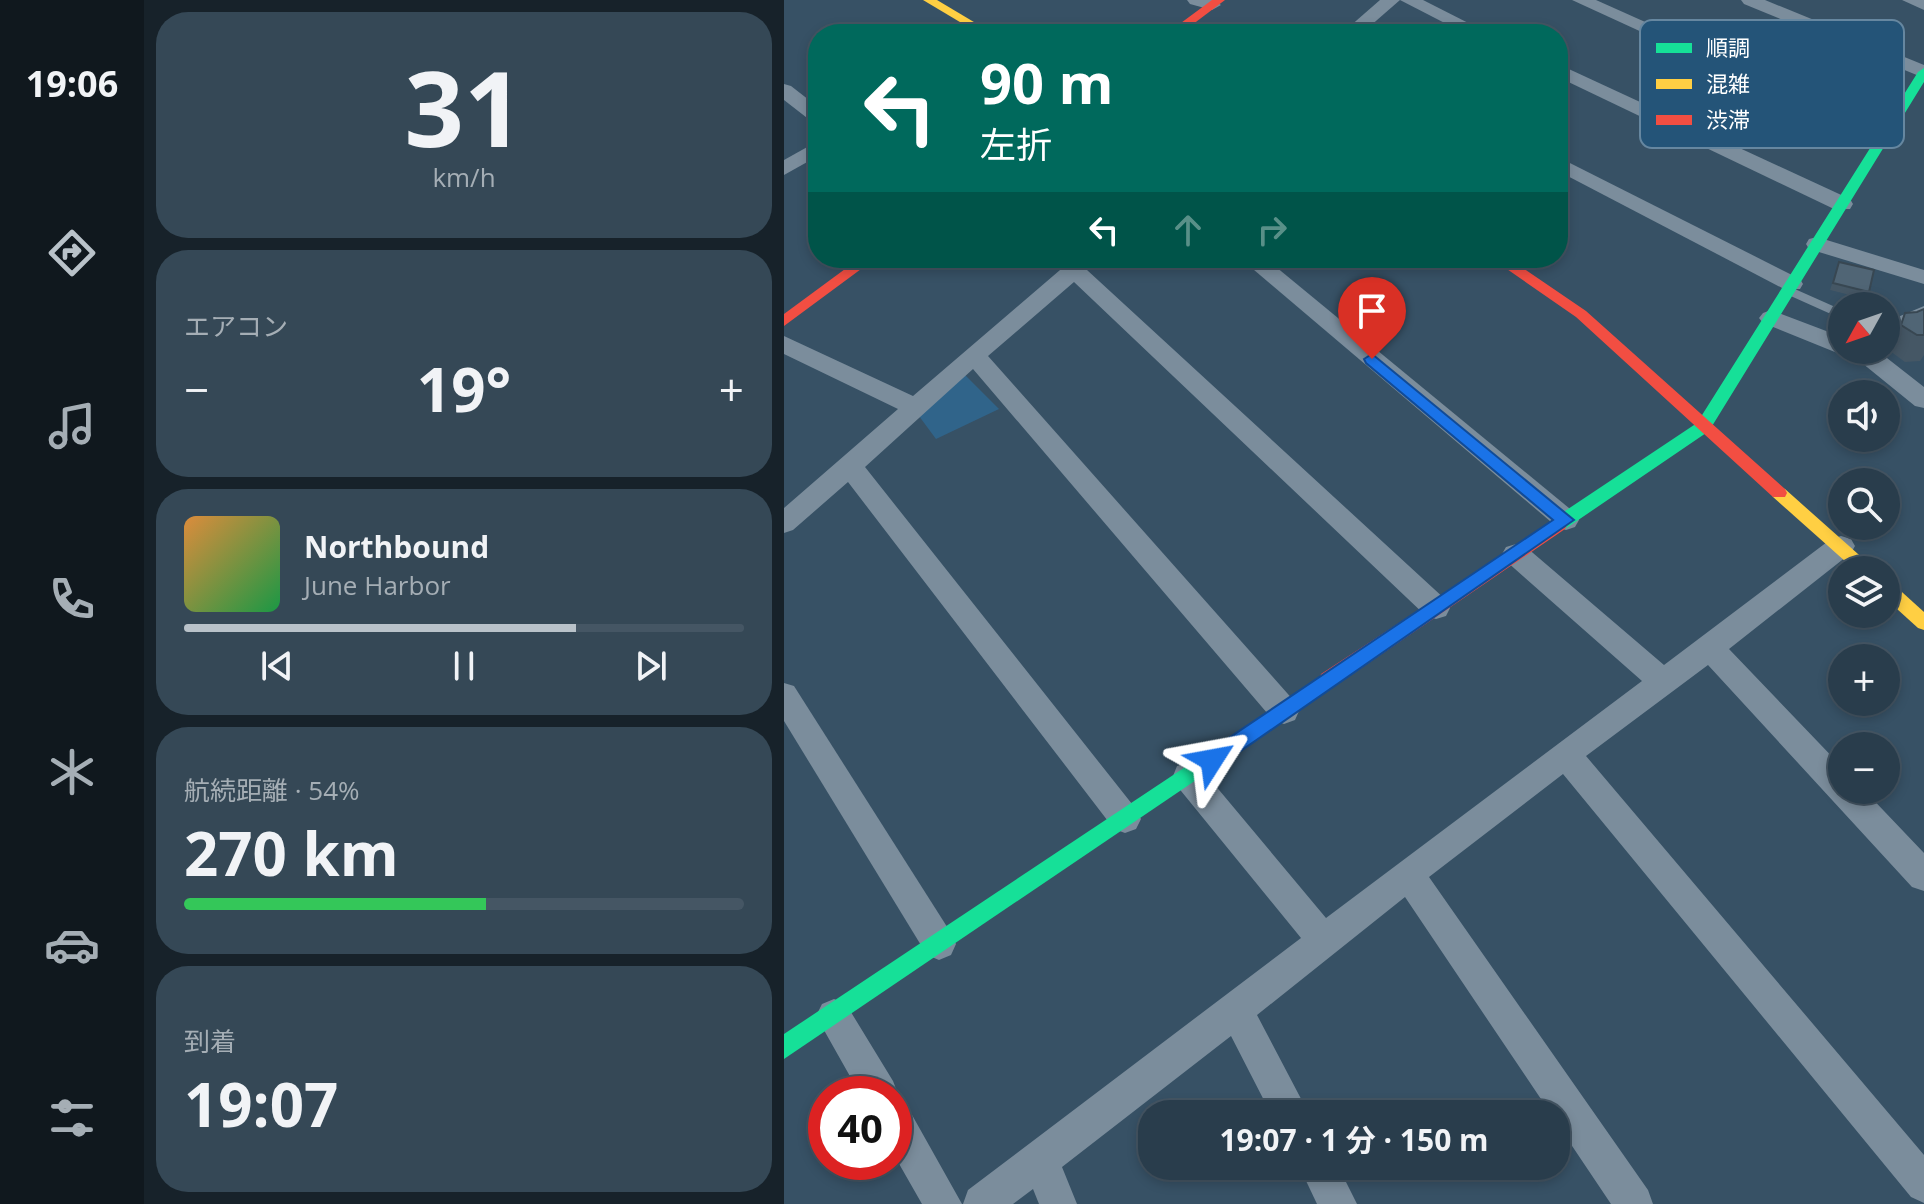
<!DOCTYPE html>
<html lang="ja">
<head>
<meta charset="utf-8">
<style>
	body { margin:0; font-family:"Open Sans","Noto Sans JP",sans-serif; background:#354856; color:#f1f3f6; height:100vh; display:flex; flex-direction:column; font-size:30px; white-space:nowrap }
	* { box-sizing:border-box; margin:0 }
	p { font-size:26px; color:#a5aeb5 }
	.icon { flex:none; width:44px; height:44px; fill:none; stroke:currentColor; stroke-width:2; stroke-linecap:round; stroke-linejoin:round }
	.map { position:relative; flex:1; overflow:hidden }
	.panel { display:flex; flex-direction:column; gap:12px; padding:12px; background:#17222a; width:640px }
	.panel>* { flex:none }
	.hud { position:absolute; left:24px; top:24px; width:760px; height:244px; border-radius:32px; box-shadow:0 4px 12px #0003,0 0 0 2px #455664; background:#00695c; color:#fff; overflow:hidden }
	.needle { width:52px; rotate:230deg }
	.tools { position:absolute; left:1044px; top:292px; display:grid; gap:16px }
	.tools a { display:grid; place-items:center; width:72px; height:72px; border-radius:50%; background:#293d4c; box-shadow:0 4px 12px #0003,0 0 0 2px #455664; font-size:40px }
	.speed { position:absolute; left:24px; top:1076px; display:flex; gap:16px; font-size:40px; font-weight:700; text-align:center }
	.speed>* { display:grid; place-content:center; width:104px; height:104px; border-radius:50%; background:#293d4c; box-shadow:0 4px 12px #0003,0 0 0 2px #455664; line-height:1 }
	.speed .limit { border:12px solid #d22; background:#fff; color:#111 }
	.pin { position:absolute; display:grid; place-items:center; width:68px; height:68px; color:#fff; margin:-82px -34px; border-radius:50% 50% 50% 0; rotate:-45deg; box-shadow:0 0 8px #0007 }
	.pin .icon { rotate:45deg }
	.me { position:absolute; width:88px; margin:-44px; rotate:56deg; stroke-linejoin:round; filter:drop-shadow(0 0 6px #0008) }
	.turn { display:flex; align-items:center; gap:28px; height:168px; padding:0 40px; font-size:36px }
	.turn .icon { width:104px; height:104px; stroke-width:2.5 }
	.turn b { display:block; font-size:56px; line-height:68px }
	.lanes { display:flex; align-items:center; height:76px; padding:0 40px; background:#0003; justify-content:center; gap:40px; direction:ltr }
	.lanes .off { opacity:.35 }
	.big { font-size:60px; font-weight:700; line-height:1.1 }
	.panel .tile { flex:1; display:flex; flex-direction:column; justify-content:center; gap:12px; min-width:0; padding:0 28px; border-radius:32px; background:#354856 }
	.panel .dial { align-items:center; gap:0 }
	.dial b { font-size:104px; line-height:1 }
	.song { display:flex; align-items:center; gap:24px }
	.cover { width:96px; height:96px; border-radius:12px; background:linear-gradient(135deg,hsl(30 70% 55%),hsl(140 70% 35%)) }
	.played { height:8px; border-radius:4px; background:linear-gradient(90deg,#b9c2c9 70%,#455664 70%) }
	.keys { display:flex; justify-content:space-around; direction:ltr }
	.heat { display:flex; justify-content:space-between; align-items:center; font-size:44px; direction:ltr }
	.charge { height:12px; border-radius:6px; background:linear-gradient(90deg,#34c759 54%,#455664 0) }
	.trip { position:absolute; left:354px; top:1100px; width:432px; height:80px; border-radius:32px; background:#293d4c; box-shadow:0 4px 12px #0003,0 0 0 2px #455664; font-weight:700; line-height:80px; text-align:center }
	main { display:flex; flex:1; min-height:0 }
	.tabs { display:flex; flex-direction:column; width:144px; justify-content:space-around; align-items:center; background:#10181e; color:#a5aeb5 }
	.tabs .icon { width:56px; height:56px }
	.tabs .active { color:#b9c2c9 }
	.tabs b { font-size:36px; color:#f1f3f6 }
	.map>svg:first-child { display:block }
	.green { fill:#30648a }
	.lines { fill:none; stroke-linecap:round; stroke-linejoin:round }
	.lane { fill:#7b8d9c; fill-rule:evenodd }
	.street { fill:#7b8d9c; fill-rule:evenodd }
	.fast { fill:#16e098; fill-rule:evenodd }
	.slow { fill:#ffcf43; fill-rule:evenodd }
	.jam { fill:#f24e42; fill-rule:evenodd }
	.wall { fill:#455765 }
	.building { fill:#506575; stroke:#384752; stroke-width:2 }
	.route { fill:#1a73e8; stroke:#114b97; stroke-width:2 }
	.key { fill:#245478; stroke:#6687a0; stroke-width:2 }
	.key-label { font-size:22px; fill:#fff }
</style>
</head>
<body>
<main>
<nav class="tabs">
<b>19:06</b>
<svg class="icon active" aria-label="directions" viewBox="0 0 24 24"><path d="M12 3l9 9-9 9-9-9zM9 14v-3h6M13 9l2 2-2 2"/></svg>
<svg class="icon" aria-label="music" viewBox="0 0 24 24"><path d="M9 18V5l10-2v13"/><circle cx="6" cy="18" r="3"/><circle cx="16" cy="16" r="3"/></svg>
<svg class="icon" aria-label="phone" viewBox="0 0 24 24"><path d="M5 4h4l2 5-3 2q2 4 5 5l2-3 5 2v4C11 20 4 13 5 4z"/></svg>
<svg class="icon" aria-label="climate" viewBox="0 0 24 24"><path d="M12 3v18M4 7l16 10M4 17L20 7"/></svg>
<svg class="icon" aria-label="car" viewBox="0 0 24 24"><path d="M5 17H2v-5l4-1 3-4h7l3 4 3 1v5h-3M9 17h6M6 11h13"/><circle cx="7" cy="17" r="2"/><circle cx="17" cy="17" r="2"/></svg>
<svg class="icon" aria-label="filters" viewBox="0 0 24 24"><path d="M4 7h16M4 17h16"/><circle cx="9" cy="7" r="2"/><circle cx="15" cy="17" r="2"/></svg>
</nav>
<section class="panel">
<div class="tile dial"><b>31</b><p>km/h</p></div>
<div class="tile"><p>エアコン</p>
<div class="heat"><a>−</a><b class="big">19°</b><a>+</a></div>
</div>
<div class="tile">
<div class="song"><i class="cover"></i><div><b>Northbound</b><p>June Harbor</p></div></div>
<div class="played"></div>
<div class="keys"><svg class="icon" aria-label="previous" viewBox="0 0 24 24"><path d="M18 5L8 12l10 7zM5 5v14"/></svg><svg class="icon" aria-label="pause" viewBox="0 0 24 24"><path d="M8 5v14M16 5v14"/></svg><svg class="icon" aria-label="next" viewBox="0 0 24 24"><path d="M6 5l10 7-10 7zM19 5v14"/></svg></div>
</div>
<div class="tile"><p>航続距離 · 54%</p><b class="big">270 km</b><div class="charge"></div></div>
<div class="tile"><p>到着</p><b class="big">19:07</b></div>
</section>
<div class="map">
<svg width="1140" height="1204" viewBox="0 0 1140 1204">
	<rect width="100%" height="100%" fill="#375165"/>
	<!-- green -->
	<path class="green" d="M181 375 215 409 152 439 135 416Z"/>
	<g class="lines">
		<!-- lane -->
		<g class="lane">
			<path d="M1004 286 1058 310V319L1000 293 998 290Z"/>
			<path d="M1140 306V314L1102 331V322Z"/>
		</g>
		<!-- street -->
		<g class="street">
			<path d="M403 0H430L437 5 428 10 406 4Z"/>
			<path d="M596 0H616L577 34H557Z"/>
			<path d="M616 0H639L706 34H682Z"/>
			<path d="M788 0H812L1107 132 1110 136 1107 140H1093Z"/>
			<path d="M957 0H981L1140 65V78L960 4Z"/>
			<path d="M1118 0H1140V10Z"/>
			<path d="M774 64 1066 199 1069 204 1066 209H1050L774 77Z"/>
			<path d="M0 84 7 86 34 107V123L27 121 0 100Z"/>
			<path d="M34 141V156L0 175V160Z"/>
			<path d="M774 157 1016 279 1019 284 1016 289H1000L774 171Z"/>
			<path d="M1033 237 1140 270V284L1025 249 1022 244 1025 239Z"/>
			<path d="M290 258H315L303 270 662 600 666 608 662 616 652 619 642 616 290 282 204 356 511 702 515 711 511 720 500 724 489 720 189 369 81 467 352 809 357 819 352 829 341 833 330 829 64 482 9 530 0 533V508L114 409 0 354V336L129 396Z"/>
			<path d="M456 258H481L791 513 795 520 791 527 782 530 773 527Z"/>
			<path d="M987 310 1058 337V350L1094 351 1140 387V408L1131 406 1078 363 979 323 975 318 979 313Z"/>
			<path d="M1057 536 1067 539 1071 546 1067 553 945 649 1058 767V790H1080L1140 853V891L1128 887 924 665 802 756 1140 1155V1203L1127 1197 779 774 645 877 864 1190 869 1204H827L772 1122V1114H767L621 897 473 1015 525 1114H487L447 1036 278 1167 293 1204H255L249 1189 229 1204H179L184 1190 517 938 393 786 389 776 393 766 404 763 415 766 542 918 858 681 722 561 718 554 722 547 732 544 742 547 880 665 1047 539Z"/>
			<path d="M0 683 10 686 167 933 172 944 167 955 155 960 143 955 0 721Z"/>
			<path d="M50 999 62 1004 109 1081 114 1094 111 1101 123 1106 178 1204H138L110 1155V1094H76L32 1016 38 1004Z"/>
			<path d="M515 1166H554L573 1204H533Z"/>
		</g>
		<!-- fast -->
		<g class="fast">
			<path d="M1140 68V82L925 431 781 529H769L766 524 769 519 913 423 1134 72Z"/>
			<path d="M544 672 551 674 553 680 551 686 0 1059V1034Z"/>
		</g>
		<!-- slow -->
		<g class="slow">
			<path d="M139 0H153L210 34H196Z"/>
			<path d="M995 487 1001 489 1092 570H1071L989 497 987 493Z"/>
			<path d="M1102 581 1108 583 1140 612V630L1134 628 1102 599Z"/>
		</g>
		<!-- jam -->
		<g class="jam">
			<path d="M428 0H441L396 34H382Z"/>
			<path d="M76 258H92L0 326V314Z"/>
			<path d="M707 258H724L802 311 1001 489 1003 493 1001 497H989L792 317Z"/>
			<path d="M775 518 784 524 781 529 551 686 544 688 537 686 535 680 537 674Z"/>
		</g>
	</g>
	<!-- wall -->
	<g class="wall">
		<path d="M1055 262 1085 292 1082 299 1046 290Z"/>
		<path d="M1140 309V355L1136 361 1121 362 1106 351 1121 313 1133 312Z"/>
	</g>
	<!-- building -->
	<g class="building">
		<path d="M1055 262 1090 270 1085 292 1049 283Z"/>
		<path d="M1140 309V335H1133L1117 325 1121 313 1133 312Z"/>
	</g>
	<!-- route -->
	<path class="route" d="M588 354 790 520 435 766 428 768 421 766 418 760 421 754 769 520 582 363 580 359Z"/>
	<!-- legend -->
	<rect x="856" y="20" width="264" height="128" rx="12" class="key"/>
	<rect x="872" y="43" width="36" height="10" fill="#16e098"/>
	<rect x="872" y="79" width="36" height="10" fill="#ffcf43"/>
	<rect x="872" y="115" width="36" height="10" fill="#f24e42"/>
	<g class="key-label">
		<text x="922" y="56">順調</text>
		<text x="922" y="92">混雑</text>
		<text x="922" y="128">渋滞</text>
	</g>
</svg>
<div class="tools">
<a><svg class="needle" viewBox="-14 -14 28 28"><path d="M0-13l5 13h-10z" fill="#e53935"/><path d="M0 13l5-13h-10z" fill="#a5aeb5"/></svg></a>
<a><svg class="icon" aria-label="sound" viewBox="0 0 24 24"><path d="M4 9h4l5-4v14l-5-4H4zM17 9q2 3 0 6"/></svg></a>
<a><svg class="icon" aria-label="search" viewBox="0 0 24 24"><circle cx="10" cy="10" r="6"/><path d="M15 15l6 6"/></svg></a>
<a><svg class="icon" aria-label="layers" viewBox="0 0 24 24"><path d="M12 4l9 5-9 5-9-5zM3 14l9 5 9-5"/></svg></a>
<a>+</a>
<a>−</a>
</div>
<div class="speed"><div class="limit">40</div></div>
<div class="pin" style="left:588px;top:359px;background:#d93025"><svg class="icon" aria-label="arrive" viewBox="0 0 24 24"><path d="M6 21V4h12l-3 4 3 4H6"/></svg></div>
<svg class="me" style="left:428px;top:760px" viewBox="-20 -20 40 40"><path d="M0-17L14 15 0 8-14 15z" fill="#1a73e8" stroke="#fff" stroke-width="4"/></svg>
<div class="trip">19:07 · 1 分 · 150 m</div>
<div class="hud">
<div class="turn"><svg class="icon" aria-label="left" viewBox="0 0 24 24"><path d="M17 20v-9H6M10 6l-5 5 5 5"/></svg><div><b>90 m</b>左折</div></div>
<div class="lanes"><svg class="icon" aria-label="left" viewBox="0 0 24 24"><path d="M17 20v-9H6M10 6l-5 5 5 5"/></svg><svg class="icon off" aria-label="ahead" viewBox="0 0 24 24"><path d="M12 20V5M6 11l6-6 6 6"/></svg><svg class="icon off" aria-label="right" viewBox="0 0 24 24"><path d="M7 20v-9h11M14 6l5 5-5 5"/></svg></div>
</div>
</div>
</main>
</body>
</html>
